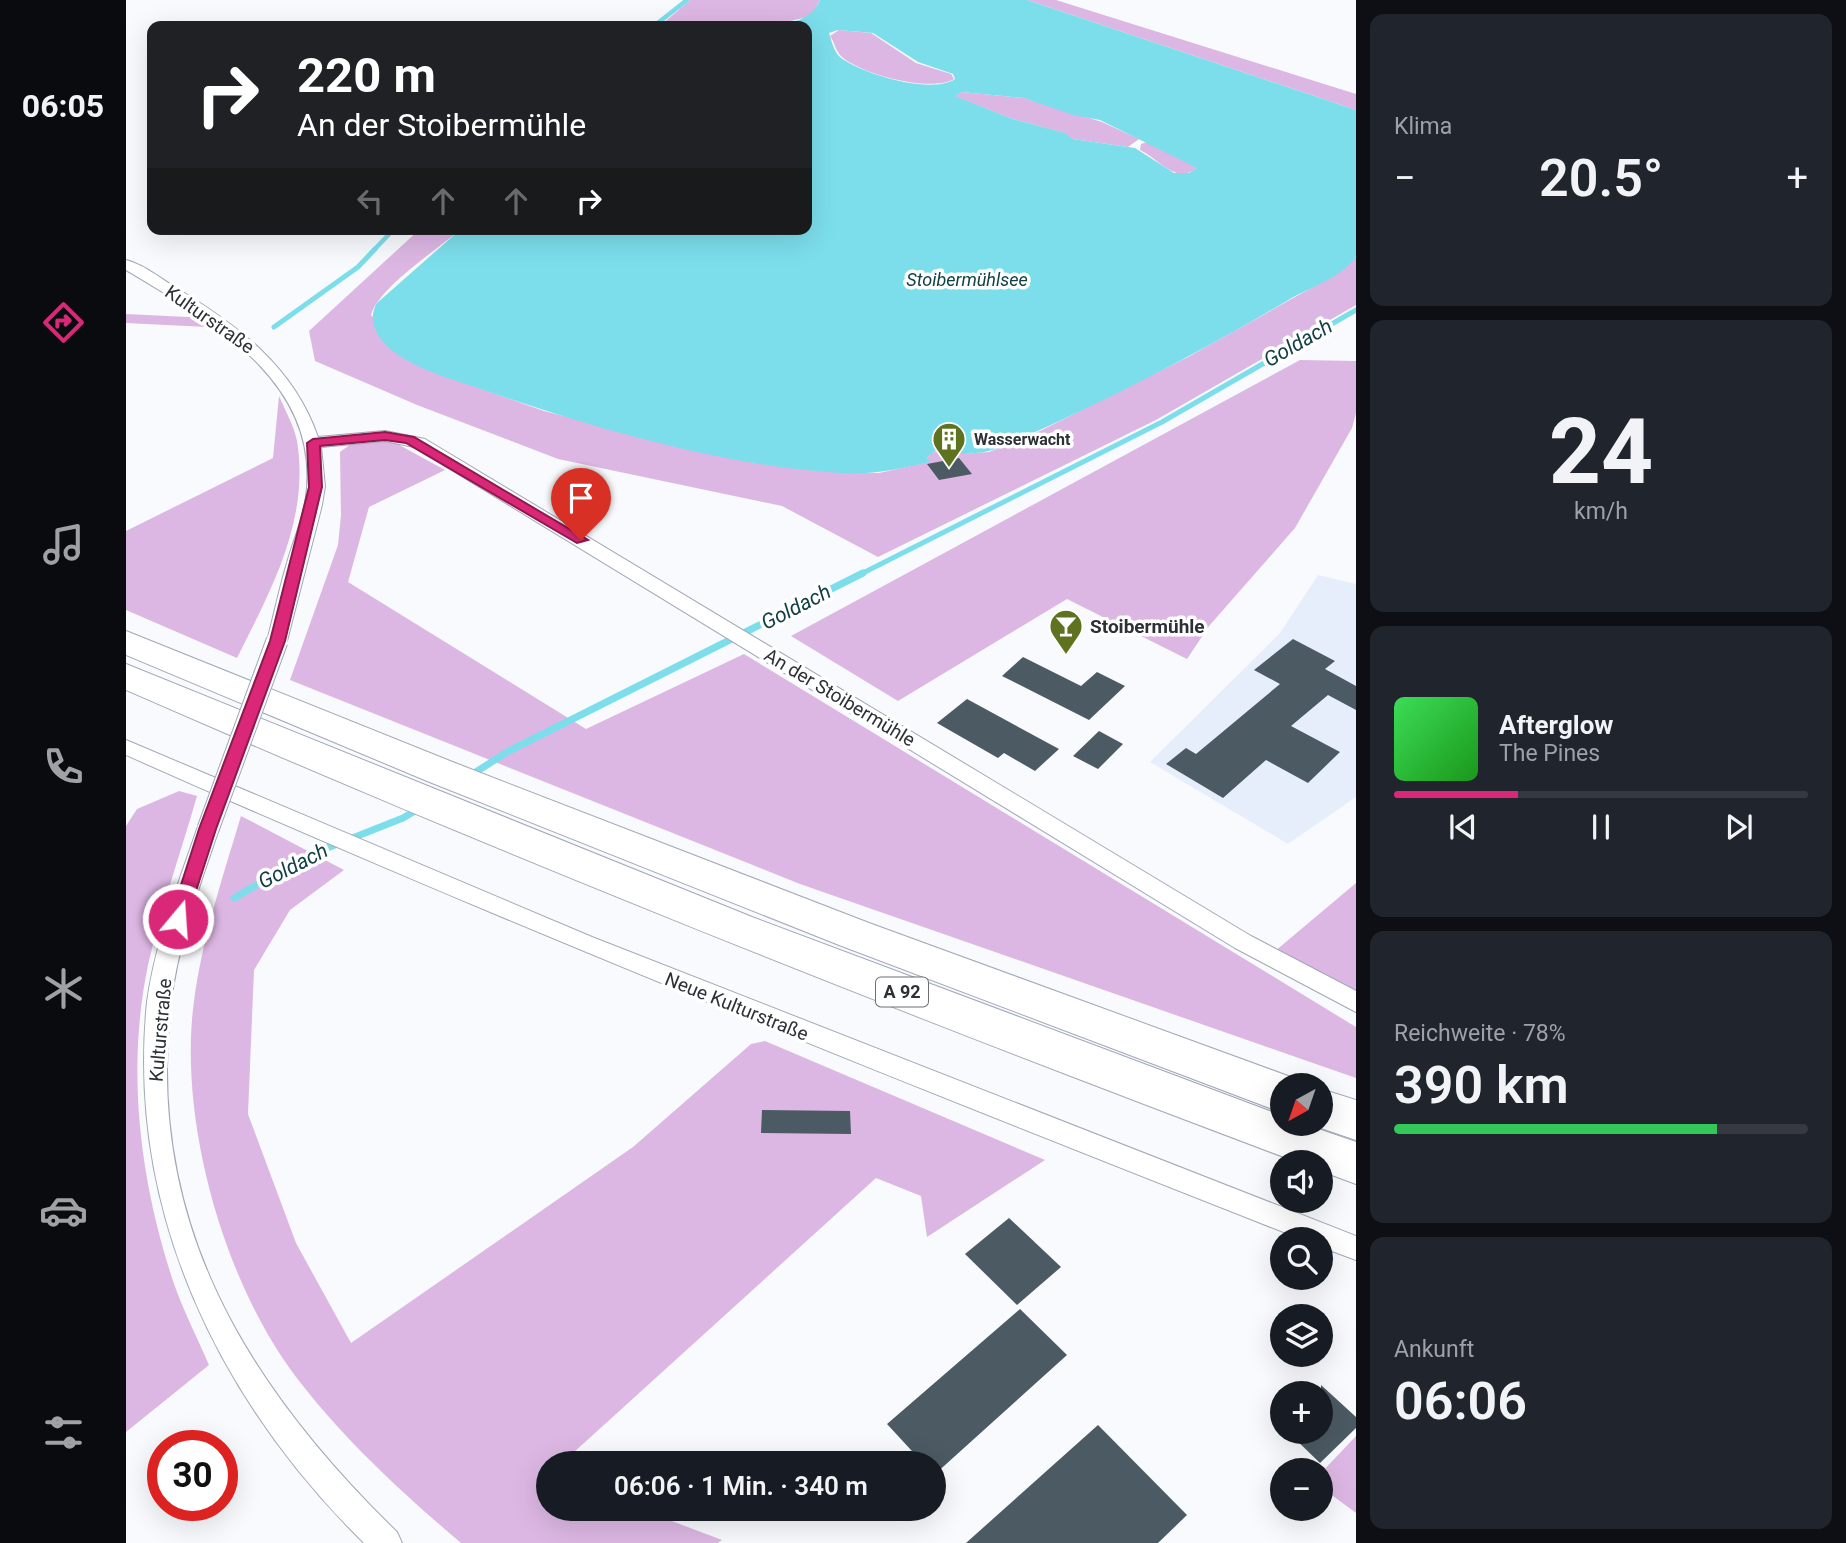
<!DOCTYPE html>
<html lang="de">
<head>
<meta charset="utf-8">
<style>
	body { margin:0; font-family:Roboto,sans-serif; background:#20242c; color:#f1f3f6; height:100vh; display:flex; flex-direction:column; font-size:26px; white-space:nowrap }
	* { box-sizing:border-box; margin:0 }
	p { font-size:23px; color:#9ea1a6 }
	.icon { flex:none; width:38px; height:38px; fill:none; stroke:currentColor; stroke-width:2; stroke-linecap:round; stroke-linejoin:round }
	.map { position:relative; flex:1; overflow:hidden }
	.side { display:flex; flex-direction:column; gap:14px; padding:14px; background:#0d0f14; width:490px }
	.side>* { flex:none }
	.hud { position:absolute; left:21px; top:21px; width:665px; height:214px; border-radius:14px; box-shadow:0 7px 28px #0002; background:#202124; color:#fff; overflow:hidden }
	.needle { width:46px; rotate:220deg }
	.controls { position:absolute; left:1144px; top:1073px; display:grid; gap:14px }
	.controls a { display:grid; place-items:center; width:63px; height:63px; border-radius:50%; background:#171b24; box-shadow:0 7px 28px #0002; font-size:35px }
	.speed { position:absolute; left:21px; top:1430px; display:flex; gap:14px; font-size:35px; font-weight:700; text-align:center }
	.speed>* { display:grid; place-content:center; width:91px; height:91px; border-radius:50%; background:#171b24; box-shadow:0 7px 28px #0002; line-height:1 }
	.speed .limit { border:10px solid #d22; background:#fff; color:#111 }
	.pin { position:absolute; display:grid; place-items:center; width:60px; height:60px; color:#fff; margin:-72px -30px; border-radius:50% 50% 50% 0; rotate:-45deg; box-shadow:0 0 7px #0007 }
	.pin .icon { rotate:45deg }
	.me { position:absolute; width:77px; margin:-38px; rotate:18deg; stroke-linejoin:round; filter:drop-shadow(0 0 5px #0008) }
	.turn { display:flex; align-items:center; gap:24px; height:147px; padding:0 35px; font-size:32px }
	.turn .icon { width:91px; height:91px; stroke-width:2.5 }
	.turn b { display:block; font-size:49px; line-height:60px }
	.lanes { display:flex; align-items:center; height:66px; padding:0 35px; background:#0003; justify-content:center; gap:35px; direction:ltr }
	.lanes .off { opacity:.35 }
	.big { font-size:52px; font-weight:600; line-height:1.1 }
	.side .widget { flex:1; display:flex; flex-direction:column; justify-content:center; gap:10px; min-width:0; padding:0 24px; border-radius:14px; background:#20242c }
	.side .dial { align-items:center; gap:0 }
	.dial b { font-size:91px; line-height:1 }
	.song { display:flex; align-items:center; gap:21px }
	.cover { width:84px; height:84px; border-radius:10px; background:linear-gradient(135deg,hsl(130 70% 55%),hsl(120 70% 35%)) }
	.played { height:7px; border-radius:4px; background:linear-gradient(90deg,#db2777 30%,#363941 30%) }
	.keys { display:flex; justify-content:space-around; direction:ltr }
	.heat { display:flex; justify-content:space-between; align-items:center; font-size:38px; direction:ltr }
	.charge { height:10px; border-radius:5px; background:linear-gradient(90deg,#34c759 78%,#363941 0) }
	.trip { position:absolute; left:410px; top:1451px; width:410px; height:70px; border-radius:35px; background:#171b24; box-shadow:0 7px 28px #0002; font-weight:600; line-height:70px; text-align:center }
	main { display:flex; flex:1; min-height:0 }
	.menu { display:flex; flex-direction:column; width:126px; justify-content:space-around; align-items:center; background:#090b0e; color:#9ea1a6 }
	.menu .icon { width:49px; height:49px }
	.menu .on { color:#db2777 }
	.menu b { font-size:32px; color:#f1f3f6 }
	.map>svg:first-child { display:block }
	.built { fill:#e7eefb }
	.green { fill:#dcb7e3 }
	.water { fill:#7cdeeb; fill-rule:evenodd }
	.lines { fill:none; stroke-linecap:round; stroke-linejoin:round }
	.stream-far2 { stroke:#7cdeeb; stroke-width:4.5 }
	.stream-far1 { stroke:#7cdeeb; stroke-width:5 }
	.stream { stroke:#7cdeeb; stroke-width:7 }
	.building { fill:#4c5a63 }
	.street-casing { stroke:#a1a8b7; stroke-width:2 }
	.highway-casing { stroke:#a1a8b7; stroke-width:2 }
	.street { fill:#fff; fill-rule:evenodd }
	.highway { fill:#fff; fill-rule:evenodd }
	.street-bridge-casing { stroke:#a1a8b7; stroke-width:23; stroke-linecap:butt }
	.street-bridge { stroke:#fff; stroke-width:21 }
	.route { fill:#db2777; stroke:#8e194d; stroke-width:2 }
	.labels { text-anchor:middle; stroke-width:7; stroke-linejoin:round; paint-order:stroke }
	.far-poi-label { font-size:16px; font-weight:bold; fill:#2d3035; stroke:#fff; text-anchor:start }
	.far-water-label { font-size:18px; font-style:italic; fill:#124046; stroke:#fff }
	.shield { fill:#fff; stroke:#6c6e72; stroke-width:2 }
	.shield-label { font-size:18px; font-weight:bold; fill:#2d3035 }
	.street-label { font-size:19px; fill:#2d3035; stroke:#fff }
	.poi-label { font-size:19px; font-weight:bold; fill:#2d3035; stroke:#fff; text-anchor:start }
	.water-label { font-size:21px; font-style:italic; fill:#124046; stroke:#fff }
</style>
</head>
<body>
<main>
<nav class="menu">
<b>06:05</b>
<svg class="icon on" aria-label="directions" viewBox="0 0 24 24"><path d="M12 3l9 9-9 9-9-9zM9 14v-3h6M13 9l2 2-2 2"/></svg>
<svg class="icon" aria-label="music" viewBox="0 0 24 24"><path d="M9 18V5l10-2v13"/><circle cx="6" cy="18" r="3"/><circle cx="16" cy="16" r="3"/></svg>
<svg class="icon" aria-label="phone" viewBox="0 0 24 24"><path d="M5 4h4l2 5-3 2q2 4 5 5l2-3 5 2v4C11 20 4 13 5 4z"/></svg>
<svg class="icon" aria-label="climate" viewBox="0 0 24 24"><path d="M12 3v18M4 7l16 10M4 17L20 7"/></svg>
<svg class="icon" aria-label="car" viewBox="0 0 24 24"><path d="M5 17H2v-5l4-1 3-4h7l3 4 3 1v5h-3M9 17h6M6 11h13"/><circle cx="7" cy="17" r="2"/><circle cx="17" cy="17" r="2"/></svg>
<svg class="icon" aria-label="filters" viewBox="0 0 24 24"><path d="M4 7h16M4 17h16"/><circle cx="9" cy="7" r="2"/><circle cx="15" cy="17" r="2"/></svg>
</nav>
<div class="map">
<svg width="1230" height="1543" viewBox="0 0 1230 1543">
	<rect width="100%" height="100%" fill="#f8fafd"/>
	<!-- built -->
	<path class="built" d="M1192 575 1230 584V797L1162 844 1024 762 1154 633Z"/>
	<!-- green -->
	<g class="green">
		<path d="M564 0H694L685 16 648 25 614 21 587 26H534Z"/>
		<path d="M901 0H930L1230 94V110Z"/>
		<path d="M713 30 745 33 790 63 825 74 828 79C805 93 732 74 714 55 709 49 709 43 704 36Z"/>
		<path d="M836 92 898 98 976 122 1013 139 1002 147 947 139 938 133 884 118 828 96Z"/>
		<path d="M1021 142 1066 163 1071 168C1050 185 1033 159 1014 150L1015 144Z"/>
		<path d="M294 229H335C312 249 253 287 245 315L282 359 333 381 418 411 577 452 695 471 753 473 803 462 801 458 805 453 818 449 836 454 863 452 916 430 1062 357 1210 274 1230 257V305L1030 420 752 557 656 506 432 459 291 405 189 361 183 331Z"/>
		<path d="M0 314 83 318 81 327 0 323Z"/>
		<path d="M1174 360 1230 361V413L1226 428 1169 528 1083 626 1061 659 941 599 772 701 665 636Z"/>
		<path d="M153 396C159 410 168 426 171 441 184 520 145 590 111 658L0 610V531L147 458Z"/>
		<path d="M266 441 319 470 243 507 222 582 460 729 618 654 1230 1027V1078L674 884 164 680 212 545 215 515 214 452 225 444Z"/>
		<path d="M53 791 71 796C55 852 35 908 22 965 0 1071 14 1180 47 1281 57 1310 71 1337 83 1365L0 1432V826L11 809Z"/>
		<path d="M115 816 218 870 164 910 128 970 122 1114 170 1243 225 1343 507 1147 625 1044 639 1041 919 1160 801 1237 795 1196 750 1178 436 1463H422V1508L514 1509 596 1540 592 1543H335C274 1491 216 1438 167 1373 97 1278 52 1119 68 1001 76 939 97 876 115 816Z"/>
		<path d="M1230 883V991L1148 952Z"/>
		<path d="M1230 1436V1513L1195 1487V1473Z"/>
	</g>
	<!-- water -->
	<path class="water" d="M694 0H901L1230 110V257C1214 278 1185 287 1164 299 1071 354 974 405 875 447 863 452 847 454 835 454 821 453 812 444 801 458L804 462C774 469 745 475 714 473 596 466 463 427 352 388 322 378 279 366 257 342 247 330 243 316 251 303L335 229H681V26H590C623 18 677 38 694 0ZM712 30 747 33 792 62 827 74 829 79C806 95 735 74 714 57 708 52 705 39 703 33ZM836 92 898 98 947 115 974 120 1071 168 1063 173H1048L1009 148 947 139 939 133 884 118 829 96Z"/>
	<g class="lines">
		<!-- stream-far2 -->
		<g class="stream-far2">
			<path d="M528 26 561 0"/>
			<path d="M248 250 268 229"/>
		</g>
		<!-- stream-far1 -->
		<g class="stream-far1">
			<path d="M148 327 232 267 249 249"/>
			<path d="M733 575 1036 422 1230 310"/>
		</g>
		<!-- stream -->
		<g class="stream">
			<path d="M345 775 383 751 737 573"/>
			<path d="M108 898 181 856 277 818 294 808"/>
		</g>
	</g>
	<!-- building -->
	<g class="building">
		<path d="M833 458 846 474 813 480 801 464Z"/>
		<path d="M1167 639 1209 661 1199 669 1230 686V710L1202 695 1165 726 1214 752 1182 783 1140 760 1097 798 1040 764 1060 748 1070 754 1154 684 1128 670Z"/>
		<path d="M897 657 955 686 971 672 999 686 963 720 876 676Z"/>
		<path d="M841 699 933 749 909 771 878 753 872 758 811 723Z"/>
		<path d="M973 731 997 744 972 769 947 756Z"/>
		<path d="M636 1110 724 1111 725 1134 635 1133Z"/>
		<path d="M883 1218 935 1267 891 1305 839 1254Z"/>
		<path d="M894 1309 941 1355 808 1475 807 1463H797L761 1424Z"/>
		<path d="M1195 1385 1230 1417V1428L1194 1463 1162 1432H1195Z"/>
		<path d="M972 1425 1061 1515 1032 1543H840Z"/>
	</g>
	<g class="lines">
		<defs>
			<g id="street">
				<path d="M0 260C16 264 33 277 47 286 110 324 167 365 192 437L259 431 299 439 1125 936 1230 991V1012L1109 948 288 447 259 441 195 447 199 486 196 505 161 641 151 647 144 645 141 641C148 615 153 589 161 563 167 541 177 520 180 497 196 381 83 320 0 270Z"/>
				<path d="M0 740 466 937 1230 1236V1260L1195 1247V1239H1175C781 1084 387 927 0 755Z"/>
				<path d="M82 821 90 823 93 829C74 885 52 943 45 1003 19 1221 120 1385 271 1532L276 1543H238C93 1400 0 1211 21 1002 29 943 52 885 71 829L74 823Z"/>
			</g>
			<g id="highway">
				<path d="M0 631 329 763 743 923 1173 1080 1176 1085H1157V1113L713 945 301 781 0 655Z"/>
				<path d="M0 664 626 917 1157 1116V1124H1178L1230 1142V1184L1195 1171V1162H1171C777 1014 386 859 0 690Z"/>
				<path d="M1195 1089 1230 1100V1140L1183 1124H1195Z"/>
			</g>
		</defs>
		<!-- street casing -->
		<use href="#street" class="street-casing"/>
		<!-- highway casing -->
		<use href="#highway" class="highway-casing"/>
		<!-- street -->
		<use href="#street" class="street"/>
		<!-- highway -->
		<use href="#highway" class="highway"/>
		<defs>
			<path id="street-bridge" d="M82 829 151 641"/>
		</defs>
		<!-- street-bridge casing -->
		<use href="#street-bridge" class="street-bridge-casing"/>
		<!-- street-bridge -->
		<use href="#street-bridge" class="street-bridge"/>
	</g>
	<!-- route -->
	<path class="route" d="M259 432 288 437 462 540 451 543 280 443 259 440 194 446 196 487 159 641 90 829 61 919 52 926 46 924 44 919 73 829 144 641 183 487 181 443 187 439Z"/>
	<!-- icons -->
	<defs>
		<symbol id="building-pin" viewBox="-11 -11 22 30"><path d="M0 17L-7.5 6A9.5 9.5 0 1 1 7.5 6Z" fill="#5f7220" stroke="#fff"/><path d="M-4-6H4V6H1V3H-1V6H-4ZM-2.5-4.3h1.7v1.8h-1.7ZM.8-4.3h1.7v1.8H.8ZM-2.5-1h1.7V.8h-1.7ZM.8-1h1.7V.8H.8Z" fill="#fff"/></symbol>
		<symbol id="bar-pin" viewBox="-11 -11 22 30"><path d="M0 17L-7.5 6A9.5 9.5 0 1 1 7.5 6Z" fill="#5f7220" stroke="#fff"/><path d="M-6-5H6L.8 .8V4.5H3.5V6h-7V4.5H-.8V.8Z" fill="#fff"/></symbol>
	</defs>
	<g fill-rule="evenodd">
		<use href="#building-pin" x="804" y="420" width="38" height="52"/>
		<use href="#bar-pin" x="921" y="607" width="38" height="52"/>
	</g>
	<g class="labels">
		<!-- far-poi labels -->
		<g class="far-poi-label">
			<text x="848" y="445">Wasserwacht</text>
		</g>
		<!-- far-water labels -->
		<g class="far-water-label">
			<text x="841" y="286">Stoibermühlsee</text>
		</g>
		<!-- shield labels -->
		<rect class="shield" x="750" y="977.5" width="52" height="29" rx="5"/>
		<g class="shield-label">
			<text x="776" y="998">A 92</text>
		</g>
		<!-- street labels -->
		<g class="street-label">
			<text transform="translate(84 319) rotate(35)" y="7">Kulturstraße</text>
			<text transform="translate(714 697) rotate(31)" y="7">An der Stoibermühle</text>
			<text transform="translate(611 1006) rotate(22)" y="7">Neue Kulturstraße</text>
			<text transform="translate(34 1030) rotate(-85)" y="7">Kulturstraße</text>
		</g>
		<!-- poi labels -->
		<g class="poi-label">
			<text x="964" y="633">Stoibermühle</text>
		</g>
		<!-- water labels -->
		<g class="water-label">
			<text transform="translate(1172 343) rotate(-30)" y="7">Goldach</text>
			<text transform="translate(670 607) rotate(-27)" y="7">Goldach</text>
			<text transform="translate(167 866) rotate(-27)" y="7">Goldach</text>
		</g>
	</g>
</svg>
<div class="controls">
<a><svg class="needle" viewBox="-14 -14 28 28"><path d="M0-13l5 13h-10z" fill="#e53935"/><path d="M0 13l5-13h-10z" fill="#9ea1a6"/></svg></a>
<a><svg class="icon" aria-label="sound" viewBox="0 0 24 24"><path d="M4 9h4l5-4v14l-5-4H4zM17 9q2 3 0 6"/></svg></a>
<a><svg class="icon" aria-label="search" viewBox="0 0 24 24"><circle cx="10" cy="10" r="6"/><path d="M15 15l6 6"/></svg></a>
<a><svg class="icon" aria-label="layers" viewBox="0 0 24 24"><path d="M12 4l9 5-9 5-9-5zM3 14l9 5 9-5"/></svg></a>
<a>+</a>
<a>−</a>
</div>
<div class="speed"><div class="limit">30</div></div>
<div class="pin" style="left:455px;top:540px;background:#d93025"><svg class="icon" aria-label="arrive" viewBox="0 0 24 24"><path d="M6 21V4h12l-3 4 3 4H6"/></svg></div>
<svg class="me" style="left:52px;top:919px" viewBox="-20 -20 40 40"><circle r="17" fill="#db2777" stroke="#fff" stroke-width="3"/><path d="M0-11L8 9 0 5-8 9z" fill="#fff"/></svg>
<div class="trip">06:06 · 1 Min. · 340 m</div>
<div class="hud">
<div class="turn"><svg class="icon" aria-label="right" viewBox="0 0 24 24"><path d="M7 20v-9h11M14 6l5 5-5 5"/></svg><div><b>220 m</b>An der Stoibermühle</div></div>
<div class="lanes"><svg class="icon off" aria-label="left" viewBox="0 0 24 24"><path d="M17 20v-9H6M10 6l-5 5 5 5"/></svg><svg class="icon off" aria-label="ahead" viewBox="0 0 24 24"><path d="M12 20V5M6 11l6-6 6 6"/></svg><svg class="icon off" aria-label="ahead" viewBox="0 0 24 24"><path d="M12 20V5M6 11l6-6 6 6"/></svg><svg class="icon" aria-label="right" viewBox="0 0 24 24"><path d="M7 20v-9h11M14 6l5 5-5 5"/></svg></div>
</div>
</div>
<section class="side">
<div class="widget"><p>Klima</p>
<div class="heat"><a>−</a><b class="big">20.5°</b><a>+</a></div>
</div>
<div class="widget dial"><b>24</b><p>km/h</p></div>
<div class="widget">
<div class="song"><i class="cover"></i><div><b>Afterglow</b><p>The Pines</p></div></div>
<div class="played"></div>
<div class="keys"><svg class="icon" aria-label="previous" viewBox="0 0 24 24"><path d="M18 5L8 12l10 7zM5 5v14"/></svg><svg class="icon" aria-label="pause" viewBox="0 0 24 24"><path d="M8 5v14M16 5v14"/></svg><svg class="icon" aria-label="next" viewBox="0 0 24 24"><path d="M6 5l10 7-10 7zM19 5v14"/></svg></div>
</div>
<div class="widget"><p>Reichweite · 78%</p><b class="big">390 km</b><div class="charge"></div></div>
<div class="widget"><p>Ankunft</p><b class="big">06:06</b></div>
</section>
</main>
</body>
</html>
